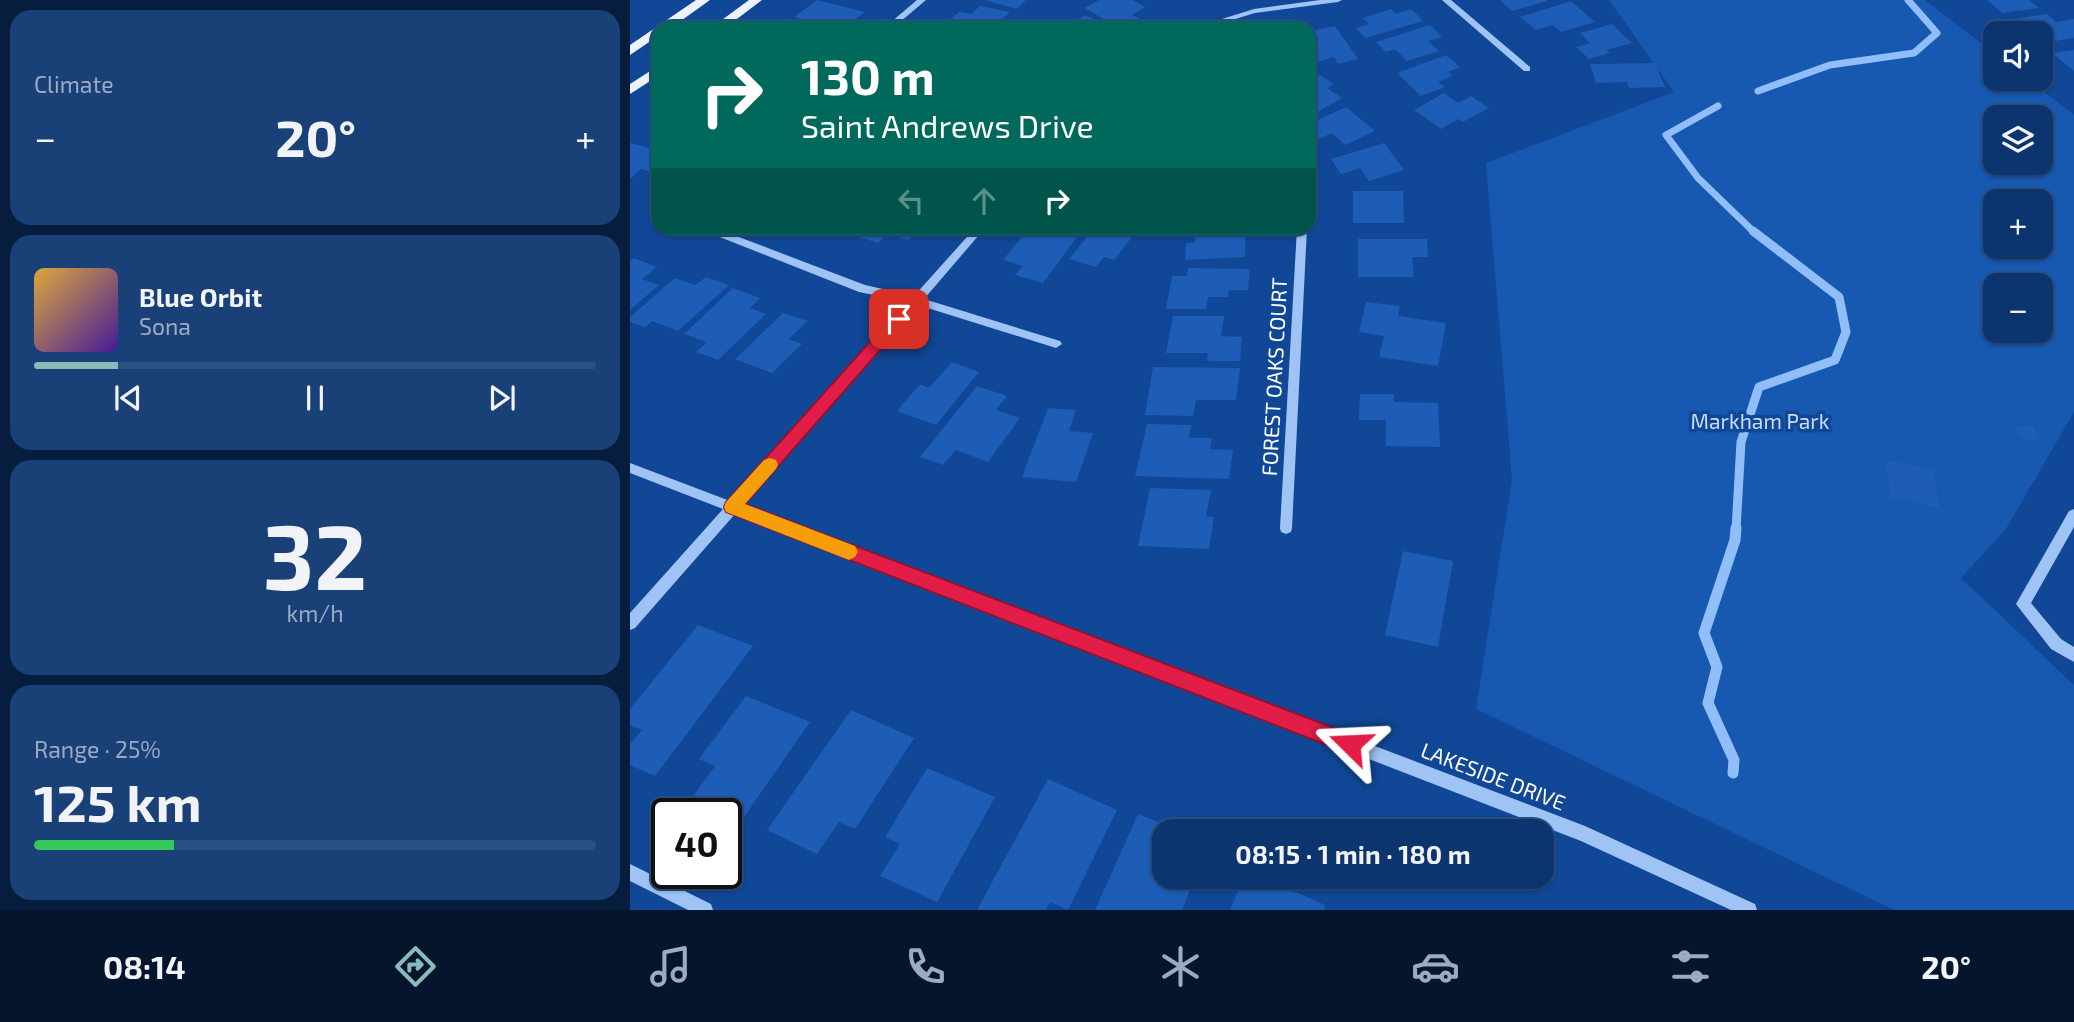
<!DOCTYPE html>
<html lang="en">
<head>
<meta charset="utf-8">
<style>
	body { margin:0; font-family:"Exo 2",sans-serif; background:#1a4078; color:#f1f3f6; height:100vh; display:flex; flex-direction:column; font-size:26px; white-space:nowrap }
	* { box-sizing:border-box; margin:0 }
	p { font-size:23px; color:#9aabc3 }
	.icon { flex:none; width:38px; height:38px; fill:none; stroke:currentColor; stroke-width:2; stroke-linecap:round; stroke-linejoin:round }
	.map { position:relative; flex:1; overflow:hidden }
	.side { display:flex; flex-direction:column; gap:10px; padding:10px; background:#071d3e; width:630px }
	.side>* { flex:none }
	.top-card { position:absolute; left:21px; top:21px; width:665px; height:214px; border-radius:21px; box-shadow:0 2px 5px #0004,0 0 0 2px #2c5083; background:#00695c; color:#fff; overflow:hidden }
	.tools { position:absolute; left:1353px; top:21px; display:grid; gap:14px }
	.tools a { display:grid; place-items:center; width:70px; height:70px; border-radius:14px; background:#0c3570; box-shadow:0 2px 5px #0004,0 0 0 2px #2c5083; font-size:35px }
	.speed { position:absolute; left:21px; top:798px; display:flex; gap:14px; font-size:35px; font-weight:700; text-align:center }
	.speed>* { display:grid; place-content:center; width:91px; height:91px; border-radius:50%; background:#0c3570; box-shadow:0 2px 5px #0004,0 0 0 2px #2c5083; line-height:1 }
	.speed .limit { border:4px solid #111; border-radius:10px; background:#fff; color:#111 }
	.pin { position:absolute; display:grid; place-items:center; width:60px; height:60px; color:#fff; margin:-30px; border-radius:14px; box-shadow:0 4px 10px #0006 }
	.me { position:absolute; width:77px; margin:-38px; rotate:291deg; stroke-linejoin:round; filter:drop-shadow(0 0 5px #0008) }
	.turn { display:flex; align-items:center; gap:24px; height:147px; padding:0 35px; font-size:32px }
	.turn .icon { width:91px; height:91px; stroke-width:2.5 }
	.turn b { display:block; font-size:49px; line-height:60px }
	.lanes { display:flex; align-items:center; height:66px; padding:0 35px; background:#0003; justify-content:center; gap:35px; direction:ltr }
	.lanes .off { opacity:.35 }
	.big { font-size:52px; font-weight:700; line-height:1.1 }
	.side .card { flex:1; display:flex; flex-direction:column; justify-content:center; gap:10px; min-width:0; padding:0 24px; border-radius:21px; background:#1a4078 }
	.side .dial { align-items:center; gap:0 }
	.dial b { font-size:91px; line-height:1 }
	.song { display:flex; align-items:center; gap:21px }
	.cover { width:84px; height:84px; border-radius:10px; background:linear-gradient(135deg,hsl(40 70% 55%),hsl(260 70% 35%)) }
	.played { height:7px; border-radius:4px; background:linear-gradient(90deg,#8bbbb9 15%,#2c5083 15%) }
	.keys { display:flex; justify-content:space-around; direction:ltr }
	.heat { display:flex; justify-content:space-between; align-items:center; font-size:38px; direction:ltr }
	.charge { height:10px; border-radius:5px; background:linear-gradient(90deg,#34c759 25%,#2c5083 0) }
	.trip { position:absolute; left:522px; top:819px; width:402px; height:70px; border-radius:21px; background:#0c3570; box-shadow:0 2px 5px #0004,0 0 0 2px #2c5083; font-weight:700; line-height:70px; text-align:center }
	.tabs { display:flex; height:112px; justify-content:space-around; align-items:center; background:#05152d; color:#9aabc3 }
	.tabs .icon { width:49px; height:49px }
	.tabs .on { color:#8bbbb9 }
	.tabs b { font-size:32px; color:#f1f3f6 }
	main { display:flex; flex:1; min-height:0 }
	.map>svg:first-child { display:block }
	.green { fill:#1758b1; fill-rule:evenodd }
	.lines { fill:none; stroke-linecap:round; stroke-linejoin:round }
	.stream-far2 { stroke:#91bef8; stroke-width:7 }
	.stream-far1 { stroke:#91bef8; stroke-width:9 }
	.stream { stroke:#91bef8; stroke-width:11 }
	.building { fill:#1d5db6 }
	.minor { fill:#9fc3f4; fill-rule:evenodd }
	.major { fill:#ecf3ff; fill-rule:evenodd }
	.route { fill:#e11d48; stroke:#92132f; stroke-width:2 }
	.slow { fill:#f59e0b }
	.labels { text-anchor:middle; stroke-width:7; stroke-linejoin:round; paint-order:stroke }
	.street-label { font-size:21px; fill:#fff; stroke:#104796 }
	.park-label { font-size:21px; fill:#c7dffe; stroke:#104796 }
</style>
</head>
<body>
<main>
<section class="side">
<div class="card"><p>Climate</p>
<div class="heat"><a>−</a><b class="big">20°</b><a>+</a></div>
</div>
<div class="card">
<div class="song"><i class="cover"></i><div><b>Blue Orbit</b><p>Sona</p></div></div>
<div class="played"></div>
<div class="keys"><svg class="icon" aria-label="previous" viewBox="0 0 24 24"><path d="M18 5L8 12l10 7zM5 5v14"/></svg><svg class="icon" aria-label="pause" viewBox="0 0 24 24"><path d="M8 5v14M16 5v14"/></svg><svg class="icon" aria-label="next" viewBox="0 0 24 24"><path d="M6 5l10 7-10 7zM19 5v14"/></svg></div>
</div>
<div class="card dial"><b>32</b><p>km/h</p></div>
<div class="card"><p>Range · 25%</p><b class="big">125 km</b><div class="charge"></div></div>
</section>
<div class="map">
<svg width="1444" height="910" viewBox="0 0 1444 910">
	<rect width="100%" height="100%" fill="#104796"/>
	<!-- green -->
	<path class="green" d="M979 0H1295L1365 54V79H1397L1444 115V412L1376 529 1331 578 1444 685V910H1264L846 709 882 480 856 163 1044 92ZM1365 117H1410V163H1365ZM1365 201H1410V247H1365ZM1365 285H1410V331H1365Z"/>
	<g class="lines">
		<!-- stream-far2 -->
		<g class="stream-far2">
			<path d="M1128 91 1200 65 1284 53 1307 33 1278 0"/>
			<path d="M1088 106 1036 135 1068 178 1125 233"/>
		</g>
		<!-- stream-far1 -->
		<path class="stream-far1" d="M1106 530 1111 442 1129 387 1205 360 1216 332 1209 297 1123 231"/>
		<!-- stream -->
		<path class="stream" d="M1103 773 1104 760 1078 703 1087 667 1074 633 1105 540 1106 528"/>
	</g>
	<!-- building -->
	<g class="building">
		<path d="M187 0 235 12 220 24 204 20 197 26 164 17Z"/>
		<path d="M354 0H396L387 9Z"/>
		<path d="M469 0H502L515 7 502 15 512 20 498 28H490L454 8Z"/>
		<path d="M870 0H917V1L882 11Z"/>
		<path d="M1357 0H1399L1409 8 1372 13Z"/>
		<path d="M941 1 965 22 931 32 923 25 906 30 890 17Z"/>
		<path d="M350 6 380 12 363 28H330L314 25 329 12 341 14Z"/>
		<path d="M761 9 766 14 781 9 793 21 735 38 726 28 739 24 733 18Z"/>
		<path d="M1417 14 1426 22 1444 19V38L1412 43 1410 33H1401L1384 19Z"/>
		<path d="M456 15 480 28H432Z"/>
		<path d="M982 24 1002 43 976 50 980 53 959 59 946 47 960 43 950 33Z"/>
		<path d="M800 25 812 37 798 41 809 51 777 61 765 49 756 52 746 42Z"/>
		<path d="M705 26 728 59 708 64 704 57 683 63 679 57V41L688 39 682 31Z"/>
		<path d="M1444 50V71L1422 53Z"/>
		<path d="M816 55 830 67 818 72 822 76 808 82 815 87 791 96 767 73Z"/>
		<path d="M1025 63 1035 87 999 88 997 82 966 83 960 64Z"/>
		<path d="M690 75 704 84 697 88 712 98 679 117V81Z"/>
		<path d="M814 93 828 103 841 96 859 108 833 122 828 119 811 129 784 110Z"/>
		<path d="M716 107 745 131 715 145 702 133 685 141 679 137V124Z"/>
		<path d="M0 143 28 150V170L25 173 11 169 0 179Z"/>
		<path d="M754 143 774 170 739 181 730 168 711 174 701 159Z"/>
		<path d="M723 191H773L774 223H723Z"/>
		<path d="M226 228H290L278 240 258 233 248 243 220 234Z"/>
		<path d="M399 228H430L450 233 413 283 385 275 393 266 373 260Z"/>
		<path d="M464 228H509L484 260 474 257 466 267 439 259Z"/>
		<path d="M566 228H616L615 257 555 260 556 243H565Z"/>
		<path d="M728 239H797L798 257H782L784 277H728Z"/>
		<path d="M4 258 27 267 12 279 29 285 0 310V261Z"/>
		<path d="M558 268 620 269 618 290H599L598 297H578L576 309H536L542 276H557Z"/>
		<path d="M76 277 99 285 48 331 22 321 15 327 0 322V317L45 278 65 285Z"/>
		<path d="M103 288 130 298 120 308 136 314 88 360 66 352 77 342 54 334Z"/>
		<path d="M736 302 770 306 768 316 816 323 808 366 749 357 754 336 729 332Z"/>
		<path d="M153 313 178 321 159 339 172 344 142 373 105 359Z"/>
		<path d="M543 316H594L591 336 612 337 610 361H577L578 353H536Z"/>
		<path d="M322 362 349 372 306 425 267 411 290 384 299 388Z"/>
		<path d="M523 367 610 368 606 400H566L563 416 515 415Z"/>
		<path d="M347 386 377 396 366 410 390 418 358 462 326 450 313 465 290 457Z"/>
		<path d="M730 394H764V402L808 403 810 447 756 446V420H729Z"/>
		<path d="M418 408 446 410 439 431 463 433 446 482 392 477Z"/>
		<path d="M517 424 561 425 559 438H582L580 449 603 450 599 479 505 476Z"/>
		<path d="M1402 425 1411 439 1393 440 1385 427Z"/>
		<path d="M1256 460 1304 470 1309 508 1260 497Z"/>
		<path d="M520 488 581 490 576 516 584 517 579 549 508 546Z"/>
		<path d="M773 551 823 561 808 647 755 635Z"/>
		<path d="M68 625 123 646 25 776 0 765V744L12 730 0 725V709Z"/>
		<path d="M116 696 180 722 114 817 64 795 85 766 69 759Z"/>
		<path d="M221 710 284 738 225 829 209 822 187 854 137 830Z"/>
		<path d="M297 768 365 797 307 902 250 876 270 844 255 837Z"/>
		<path d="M418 779 487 810 438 910 420 902 416 910H347Z"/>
		<path d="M508 814 551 831H534V877H565L552 910H465Z"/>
		<path d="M614 877H631L695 905 694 910H600Z"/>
	</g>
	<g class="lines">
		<!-- minor -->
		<g class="minor">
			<path d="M287 0H296L263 28H254Z"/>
			<path d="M690 0H712L708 2 625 13 576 28H563L624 9Z"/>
			<path d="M812 0H821L900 67V71H894Z"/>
			<path d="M71 228H85L235 285 284 296 345 228H355L294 299 430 341 432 344 426 348 288 305 112 505 955 826 1125 904 1127 910H1101L951 841 105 514 5 628 0 630V613L93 509 0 473V463L100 501 278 302 229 292 72 230Z"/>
			<path d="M667 228H677L662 528 661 532 656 534 651 532 650 528Z"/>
			<path d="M1444 509V527L1401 603 1431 639 1444 647V662L1421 649 1386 604 1439 511Z"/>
			<path d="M0 864 81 904 83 910H58L0 881Z"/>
		</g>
		<!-- major -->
		<g class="major">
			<path d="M66 0H80L41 28H28V36L0 55V45Z"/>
			<path d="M119 0H132L95 28H81Z"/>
			<path d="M28 66V76L0 94V84Z"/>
		</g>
	</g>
	<!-- route -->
	<path class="route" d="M269 313 274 315V323L115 504 720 734 727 737 730 744 727 751 720 754 96 512 94 507 96 502 264 315Z"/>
	<!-- slow -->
	<path class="slow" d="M140 458 146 460 148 465 146 469 115 504 225 546 228 552 225 557 219 560 96 512 94 507 96 502 134 460Z"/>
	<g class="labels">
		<!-- street labels -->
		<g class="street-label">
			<text transform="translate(645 377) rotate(-87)" y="7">FOREST OAKS COURT</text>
			<text transform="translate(863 777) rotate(21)" y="7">LAKESIDE DRIVE</text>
		</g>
		<!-- park labels -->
		<g class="park-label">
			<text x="1130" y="429">Markham Park</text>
		</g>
	</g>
</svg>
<div class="tools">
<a><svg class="icon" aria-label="sound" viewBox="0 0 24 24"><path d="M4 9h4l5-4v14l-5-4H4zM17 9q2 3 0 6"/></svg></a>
<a><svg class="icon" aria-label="layers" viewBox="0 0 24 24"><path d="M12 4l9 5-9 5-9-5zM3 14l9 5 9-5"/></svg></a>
<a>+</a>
<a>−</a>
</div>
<div class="speed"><div class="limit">40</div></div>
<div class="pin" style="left:269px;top:319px;background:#d93025"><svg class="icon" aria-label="arrive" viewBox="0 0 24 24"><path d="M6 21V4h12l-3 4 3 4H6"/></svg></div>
<svg class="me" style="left:720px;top:744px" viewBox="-20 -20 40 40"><path d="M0-17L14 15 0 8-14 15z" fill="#e11d48" stroke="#fff" stroke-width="4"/></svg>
<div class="trip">08:15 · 1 min · 180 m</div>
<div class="top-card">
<div class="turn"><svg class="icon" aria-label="right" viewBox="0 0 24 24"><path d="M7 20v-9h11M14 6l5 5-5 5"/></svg><div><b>130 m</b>Saint Andrews Drive</div></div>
<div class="lanes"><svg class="icon off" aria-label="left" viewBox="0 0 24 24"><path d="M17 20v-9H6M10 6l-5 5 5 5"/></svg><svg class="icon off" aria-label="ahead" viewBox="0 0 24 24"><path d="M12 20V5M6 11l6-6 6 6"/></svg><svg class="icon" aria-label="right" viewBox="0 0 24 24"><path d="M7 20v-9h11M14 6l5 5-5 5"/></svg></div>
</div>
</div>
</main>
<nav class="tabs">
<b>08:14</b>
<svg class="icon on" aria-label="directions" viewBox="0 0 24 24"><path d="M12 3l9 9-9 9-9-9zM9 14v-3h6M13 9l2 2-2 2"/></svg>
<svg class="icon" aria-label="music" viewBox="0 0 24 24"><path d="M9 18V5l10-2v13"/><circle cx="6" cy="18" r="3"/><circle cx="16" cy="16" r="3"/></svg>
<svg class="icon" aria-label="phone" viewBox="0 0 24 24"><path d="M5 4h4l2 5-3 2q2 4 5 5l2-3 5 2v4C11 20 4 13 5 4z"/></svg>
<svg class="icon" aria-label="climate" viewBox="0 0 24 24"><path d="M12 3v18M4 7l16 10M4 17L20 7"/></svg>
<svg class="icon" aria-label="car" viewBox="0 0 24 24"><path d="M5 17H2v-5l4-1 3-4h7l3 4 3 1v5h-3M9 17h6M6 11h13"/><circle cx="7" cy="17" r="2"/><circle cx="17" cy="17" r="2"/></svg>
<svg class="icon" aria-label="filters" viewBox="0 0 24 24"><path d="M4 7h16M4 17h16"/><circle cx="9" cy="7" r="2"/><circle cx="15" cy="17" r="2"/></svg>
<b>20°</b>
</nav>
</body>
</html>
